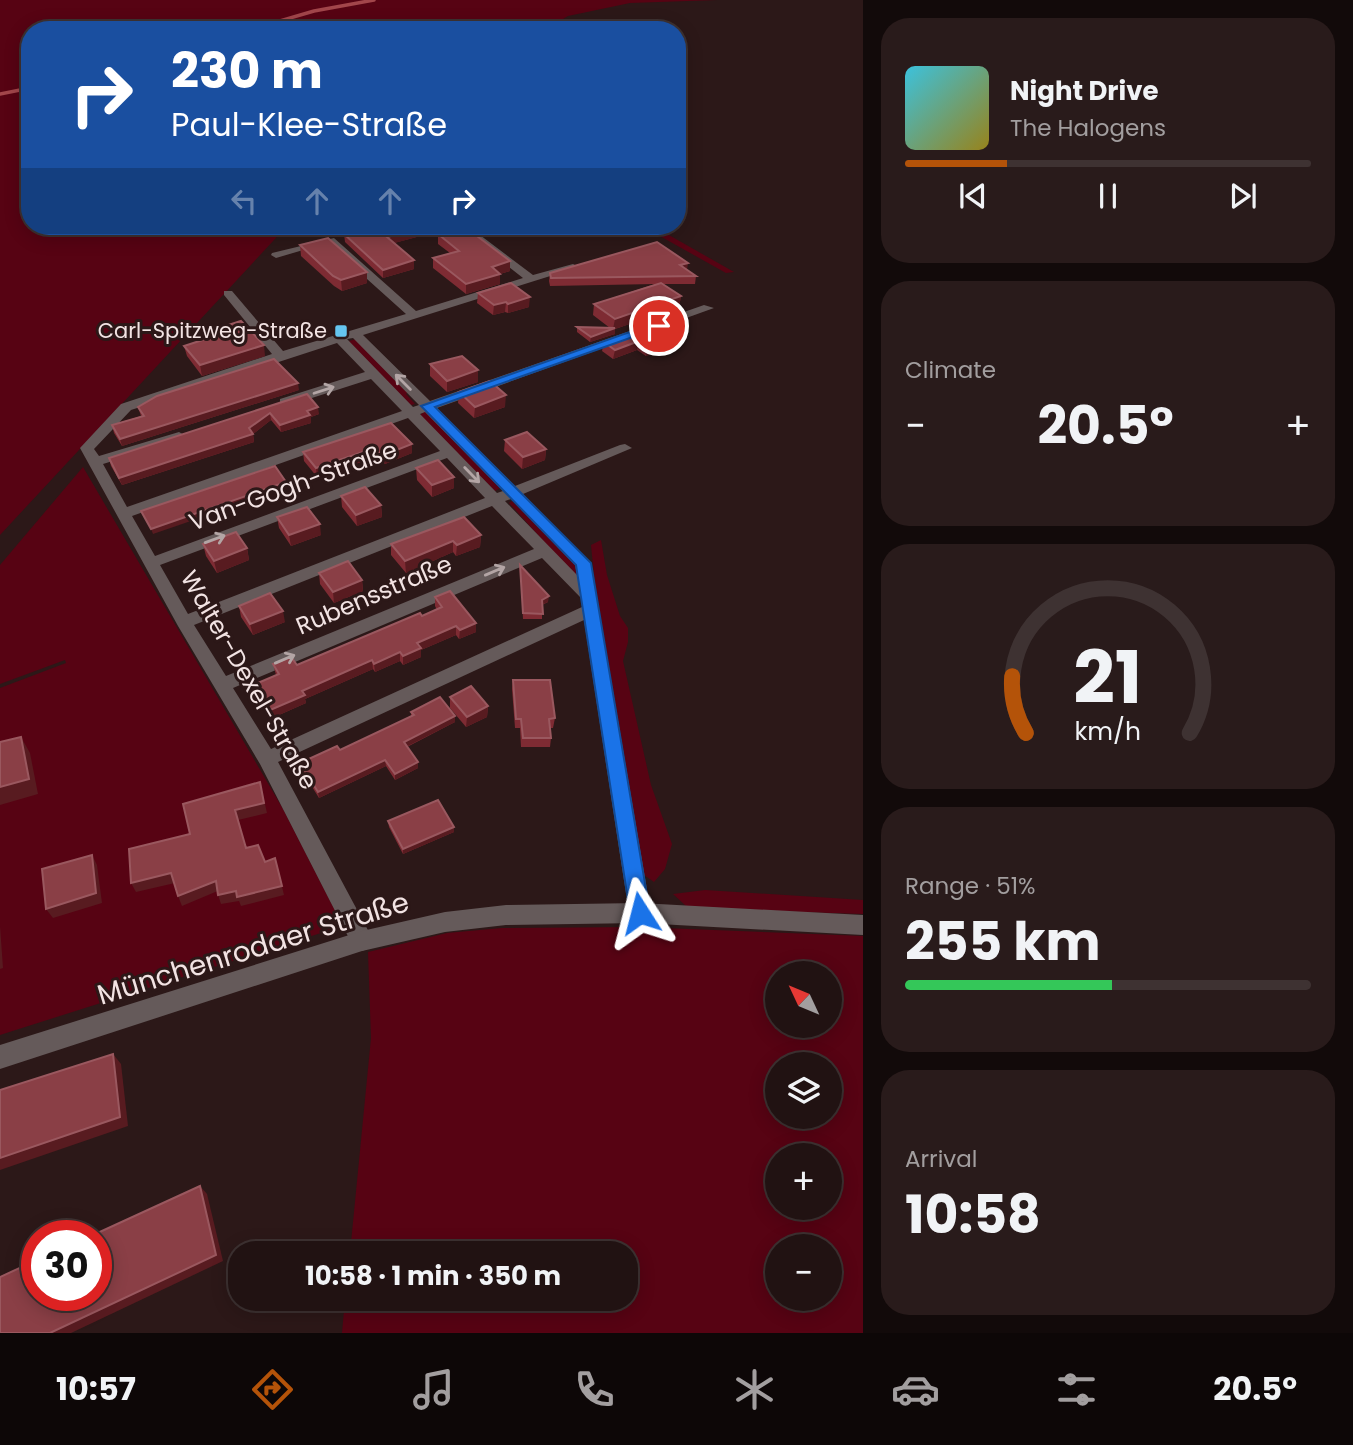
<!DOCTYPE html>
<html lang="en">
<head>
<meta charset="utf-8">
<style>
	body { margin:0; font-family:Poppins,sans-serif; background:#291b1b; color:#f1f3f6; height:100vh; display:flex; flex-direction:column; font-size:26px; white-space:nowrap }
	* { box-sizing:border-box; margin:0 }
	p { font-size:23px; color:#a29e9f }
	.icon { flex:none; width:38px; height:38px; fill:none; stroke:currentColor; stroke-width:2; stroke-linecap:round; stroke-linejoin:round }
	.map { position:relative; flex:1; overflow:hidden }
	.panel { display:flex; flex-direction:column; gap:18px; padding:18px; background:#120a0a; width:490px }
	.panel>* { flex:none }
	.hud { position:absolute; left:21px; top:21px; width:665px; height:214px; border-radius:28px; box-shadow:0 4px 18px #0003,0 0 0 2px #3e3232; background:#1a4fa0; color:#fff; overflow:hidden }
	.needle { width:46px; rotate:314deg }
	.buttons { position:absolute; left:765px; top:961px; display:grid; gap:14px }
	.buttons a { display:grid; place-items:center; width:77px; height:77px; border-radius:50%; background:#211212; box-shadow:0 4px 18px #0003,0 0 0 2px #3e3232; font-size:35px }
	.speed { position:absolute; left:21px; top:1220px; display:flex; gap:14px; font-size:35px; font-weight:700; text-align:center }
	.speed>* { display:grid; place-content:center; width:91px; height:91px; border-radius:50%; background:#211212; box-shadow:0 4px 18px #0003,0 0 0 2px #3e3232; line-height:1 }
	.speed .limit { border:10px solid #d22; background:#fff; color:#111 }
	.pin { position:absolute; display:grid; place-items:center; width:60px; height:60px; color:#fff; margin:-30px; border:4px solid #fff; border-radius:50%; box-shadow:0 2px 7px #0007 }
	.me { position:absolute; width:77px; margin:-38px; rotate:351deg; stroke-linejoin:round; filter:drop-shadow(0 0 5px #0008) }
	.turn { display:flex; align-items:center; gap:24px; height:147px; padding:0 35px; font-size:32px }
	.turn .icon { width:91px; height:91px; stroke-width:2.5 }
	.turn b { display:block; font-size:49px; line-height:60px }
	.lanes { display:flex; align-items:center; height:66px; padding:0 35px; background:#0003; justify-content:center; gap:35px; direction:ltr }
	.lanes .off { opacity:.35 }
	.big { font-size:52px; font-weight:700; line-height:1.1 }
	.panel .widget { flex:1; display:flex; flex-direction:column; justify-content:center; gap:10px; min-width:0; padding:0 24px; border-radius:28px; background:#291b1b }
	.panel .dial { align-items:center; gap:0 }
	.dial svg { height:182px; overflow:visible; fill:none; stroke:#3e3232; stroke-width:7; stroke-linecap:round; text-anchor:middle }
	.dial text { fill:#f1f3f6; stroke:none }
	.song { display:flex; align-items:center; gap:21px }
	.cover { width:84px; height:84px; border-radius:10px; background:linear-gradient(135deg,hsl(190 70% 55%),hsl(50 70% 35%)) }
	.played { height:7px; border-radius:4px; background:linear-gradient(90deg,#b45309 25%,#3e3232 25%) }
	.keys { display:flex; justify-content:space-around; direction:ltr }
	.heat { display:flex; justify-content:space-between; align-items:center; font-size:38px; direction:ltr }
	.charge { height:10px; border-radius:5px; background:linear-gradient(90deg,#34c759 51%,#3e3232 0) }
	.trip { position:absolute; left:228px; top:1241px; width:410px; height:70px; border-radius:28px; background:#211212; box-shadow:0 4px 18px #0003,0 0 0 2px #3e3232; font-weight:700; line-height:70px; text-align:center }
	.tab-bar { display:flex; height:112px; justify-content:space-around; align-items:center; background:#0d0707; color:#a29e9f }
	.tab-bar .icon { width:49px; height:49px }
	.tab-bar .current { color:#b45309 }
	.tab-bar b { font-size:32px; color:#f1f3f6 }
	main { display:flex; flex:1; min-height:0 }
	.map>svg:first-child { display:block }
	.green { fill:#570313; fill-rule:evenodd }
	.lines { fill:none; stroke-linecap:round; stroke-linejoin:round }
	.stream { stroke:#a2464b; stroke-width:3.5 }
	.minor { fill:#655a5a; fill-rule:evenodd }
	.tertiary { fill:#655a5a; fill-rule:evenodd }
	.wall { fill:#7e2b33 }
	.shaded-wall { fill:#581b20 }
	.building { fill:#8a3f46; stroke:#9a585f; stroke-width:2 }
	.oneway { stroke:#b3a5a5 }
	.route { fill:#1a73e8; stroke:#114b97; stroke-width:2 }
	.poi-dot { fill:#65c5ef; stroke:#2c1818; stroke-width:2.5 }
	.labels { text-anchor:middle; stroke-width:6; stroke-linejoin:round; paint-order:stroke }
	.far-poi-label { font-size:21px; fill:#f2e3e3; stroke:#2c1818; text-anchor:end }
	.street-label { font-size:24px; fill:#f2e3e3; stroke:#2c1818 }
	.near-street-label { font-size:28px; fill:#f2e3e3; stroke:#2c1818 }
</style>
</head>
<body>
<main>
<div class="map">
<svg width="863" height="1333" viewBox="0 0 863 1333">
	<rect width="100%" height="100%" fill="#2c1818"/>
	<!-- green -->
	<g class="green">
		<path d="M0 0H717L630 3 568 16 545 30H30V226H287L0 535Z"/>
		<path d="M642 226H653L734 272 726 273Z"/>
		<path d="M356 339 408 392 406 394 415 404 411 405 357 353 349 341Z"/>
		<path d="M425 411 490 477 500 488 495 491 420 415Z"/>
		<path d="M83 467 283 809 343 926 0 1035V688L66 663 65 660 0 684V565Z"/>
		<path d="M512 501 574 561 578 579 509 503Z"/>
		<path d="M601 540 607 575 620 616 628 628V642L623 661 651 785 672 844 665 869 654 882 644 875 594 576 591 545Z"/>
		<path d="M705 890 863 900V914L712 909 686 906 673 894Z"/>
		<path d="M638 927 863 936V1333H342L345 1299 625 1298V1253H350L371 1038 368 952 447 933 502 928ZM777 973H830V1026H777ZM777 1064H830V1116H777ZM777 1155H830V1208H777ZM777 1246H830V1298H777Z"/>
	</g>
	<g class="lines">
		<!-- stream -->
		<g class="stream">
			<path d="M288 20 309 30"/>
			<path d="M249 30 314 11 374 0"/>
			<path d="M0 94 30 88"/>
		</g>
		<!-- minor -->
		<path class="minor" d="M457 226H468L533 275 573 264 579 267 363 335 430 401 704 305 714 308 437 408 515 486 620 445 625 444 632 448 523 494 591 563 651 913 648 920 640 923 632 920 629 913 584 620 278 762 370 934 373 941 370 948 362 951 354 948 260 764 178 626 80 448 121 404 272 354 224 295V291H232L283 351 406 314 327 243 276 258 271 255 272 253 334 238 416 311 523 278ZM353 338 419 405 413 407 347 339ZM337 343 365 372 280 399V405H290L371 379 402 411 127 507 103 464 184 439 186 436 179 432 99 456 94 449 131 410ZM425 412 503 491 497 493 420 414ZM408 418 440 451 155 556 132 516ZM447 458 485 498 188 614 160 565ZM511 499 575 565 577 575 505 501ZM492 506 534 549 226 676 194 625ZM542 558 581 598 582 607 271 749 233 688Z"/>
		<!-- tertiary -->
		<path class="tertiary" d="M640 903 863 915V935L640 923 506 925 445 932 362 951 0 1069V1045L362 931 445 912 506 905Z"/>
	</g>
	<!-- wall -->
	<g class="wall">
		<path d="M328 226H363L336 234Z"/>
		<path d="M443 230 394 243 414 260V269L383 278 345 242 344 234Z"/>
		<path d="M438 234 510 261V271L500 274V284L466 294 433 268V258L450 253 438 244Z"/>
		<path d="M300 245 367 283 342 291 334 286 301 256Z"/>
		<path d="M687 270 696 276 695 284H663L681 296 679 307 615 329V334L590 342 577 332V327L610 328 593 315 594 304 655 284 550 286 549 281 550 273Z"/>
		<path d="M478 293 529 307 508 313 505 312 493 315 477 303Z"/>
		<path d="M676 327 674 335 665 339V349L646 356 637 350 613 359 602 351 604 342Z"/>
		<path d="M219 328 265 356 202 376 187 356 184 346 220 334Z"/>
		<path d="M430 364 478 382 447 392 430 376Z"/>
		<path d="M299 390 122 446 114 433 112 425 141 416 138 407Z"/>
		<path d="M459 392 505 407 474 418 458 403Z"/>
		<path d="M307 394 319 414 311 417V423L281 432 271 420 253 434 254 442 122 485 111 466 109 458Z"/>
		<path d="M391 423 412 453 385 464 382 461 377 463 373 458 317 477 304 461 303 452Z"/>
		<path d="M505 440 546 449 545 460 522 469 504 451Z"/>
		<path d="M416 468 454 488 432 497 417 480Z"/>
		<path d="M341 496 381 505 382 517 357 526 342 507Z"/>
		<path d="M277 517 321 535 291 546 279 528Z"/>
		<path d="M481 535 480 547 456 556 453 552 406 573 391 555V544Z"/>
		<path d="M203 544 247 548 249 560 217 573 206 556Z"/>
		<path d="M520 565 548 602 542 605V619H523Z"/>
		<path d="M319 573 362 580 363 591 334 603 320 584Z"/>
		<path d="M435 597 476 623V632L459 639 456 635 421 650V657L403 665 400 661 375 672 373 669 305 699 306 703 270 719 255 693 253 685 276 675 273 664 297 665 422 616 437 610 435 606Z"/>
		<path d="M239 606 285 622 253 635 241 617Z"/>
		<path d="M513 680 555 718 553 728H550L551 738 550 747H521L520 728H515L512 689Z"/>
		<path d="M450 697 488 706 487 717 466 727 450 708Z"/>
		<path d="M411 712 455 722 407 747 418 762V768L395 780 386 766 319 798 301 769 300 763 340 750 411 717Z"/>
		<path d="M388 821 454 832 403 854 389 827Z"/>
	</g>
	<!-- shaded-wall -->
	<g class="shaded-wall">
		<path d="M336 226H363L336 234Z"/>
		<path d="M430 226H443V230L387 245V237Z"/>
		<path d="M414 260V269L383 278V270Z"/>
		<path d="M510 261V271L500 274V284L466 294V284L492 267Z"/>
		<path d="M688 263 687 270 680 265Z"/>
		<path d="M367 272V283L342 291 341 280Z"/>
		<path d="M681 296 679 307 615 329V334L590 342 591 337 613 329 615 319Z"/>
		<path d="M530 297 529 307 508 313V304Z"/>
		<path d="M506 302 505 312 493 315 494 305Z"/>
		<path d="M676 327 674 335 656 342 658 334Z"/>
		<path d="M667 340 665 349 646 356 647 347Z"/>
		<path d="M639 341 637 350 613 359 615 350Z"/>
		<path d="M264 345 265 356 202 376 200 365Z"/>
		<path d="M478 370V382L447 392V381Z"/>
		<path d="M298 383 299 390 122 446 120 439Z"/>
		<path d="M506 395 505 407 474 418 475 407Z"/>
		<path d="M318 407 319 414 311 417V423L281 432 280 425 307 411Z"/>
		<path d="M270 413 271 420 252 435 253 434 254 442 122 485 119 478 249 428Z"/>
		<path d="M412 444V453L385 464 384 455Z"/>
		<path d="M372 449 373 458 317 477 316 468Z"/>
		<path d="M546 449 545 460 522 469 523 457Z"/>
		<path d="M381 452 382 461 377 463V454Z"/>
		<path d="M454 477V488L432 497V485Z"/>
		<path d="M286 482 287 488 153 534 151 529Z"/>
		<path d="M381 505 382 517 357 526 356 515Z"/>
		<path d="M320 524 321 535 291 546 289 535Z"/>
		<path d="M481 535 480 547 456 556 457 545Z"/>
		<path d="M453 541V552L406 573 405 561Z"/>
		<path d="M247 548 249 560 217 573 214 561Z"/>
		<path d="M362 580 363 591 334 603 333 592Z"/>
		<path d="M549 596 548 602 541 605 542 600Z"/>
		<path d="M283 611 285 622 253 635 250 624Z"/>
		<path d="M476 623V632L459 639 460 630Z"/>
		<path d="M456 626V635L421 650V657L403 665V656L417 643Z"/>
		<path d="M400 652V661L375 672 374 664Z"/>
		<path d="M372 660 373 669 305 699 306 703 270 719 268 711 302 691Z"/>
		<path d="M488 706 487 717 466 727 467 717Z"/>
		<path d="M455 716V722L404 748V742Z"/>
		<path d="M21 737 30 753 38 794 0 805V787Z"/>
		<path d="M385 760 386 766 319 798 318 792Z"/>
		<path d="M418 762V768L395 780V774Z"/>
		<path d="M260 782 267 813 238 820 235 810Z"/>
		<path d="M454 827V832L403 854V849Z"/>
		<path d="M92 855 97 865 102 903 53 918 46 909Z"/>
		<path d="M275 858 284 895 241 906 239 901 221 904 218 895Z"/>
		<path d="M171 873 175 883 136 892 131 883Z"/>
		<path d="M216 881 220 890 182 906 178 896Z"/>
		<path d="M0 926 3 968 0 969Z"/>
		<path d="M113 1054 121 1064 128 1126 0 1170V1158Z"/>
		<path d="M200 1186 207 1194 223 1261 71 1333H50Z"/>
	</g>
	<!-- building -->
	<g class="building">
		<path d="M371 226H430L387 237 414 260 383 270 344 234Z"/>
		<path d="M465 227 510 261 492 267 500 274 466 284 433 258 459 251 438 234Z"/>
		<path d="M328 238 367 272 341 280 333 276 300 245Z"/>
		<path d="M657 242 688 263 680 265 696 276 551 278 550 273Z"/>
		<path d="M511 283 530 297 508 304 506 302 494 305 478 293Z"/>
		<path d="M661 283 681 296 615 319 594 304Z"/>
		<path d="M241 321 264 345 200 365 184 346 224 333 219 328Z"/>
		<path d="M650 326 676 327 658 334 667 340 647 347 639 341 615 350 604 342Z"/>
		<path d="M577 327 615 328 591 337Z"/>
		<path d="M462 356 478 370 447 381 430 364Z"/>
		<path d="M274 359 298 383 120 439 112 425 144 416 138 407 157 396Z"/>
		<path d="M490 381 506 395 475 407 459 392Z"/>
		<path d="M307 394 318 407 307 411 310 415 280 425 270 413 249 428 253 434 119 478 109 458Z"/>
		<path d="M391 423 412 444 384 455 381 452 377 454 372 449 316 468 303 452Z"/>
		<path d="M527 432 546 449 523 457 505 440Z"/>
		<path d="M438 460 454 477 432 485 416 468Z"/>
		<path d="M275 466 286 482 151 529 141 511Z"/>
		<path d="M365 487 381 505 356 515 341 496Z"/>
		<path d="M307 507 320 524 289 535 277 517Z"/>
		<path d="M464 517 481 535 457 545 453 541 405 561 391 544Z"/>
		<path d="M236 532 247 548 214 561 203 544Z"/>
		<path d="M348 561 362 580 333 592 319 573Z"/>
		<path d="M520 565 549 596 542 600 543 614 523 613Z"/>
		<path d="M450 591 476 623 460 630 456 626 417 643 421 648 403 656 400 652 374 664 372 660 302 691 305 695 268 711 253 685 279 674 273 664 291 657 297 665 420 613 422 616 442 607 435 597Z"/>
		<path d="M270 593 283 611 250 624 239 606Z"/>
		<path d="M513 680H550L555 718 549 719 551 738H523L521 719H516Z"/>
		<path d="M471 686 488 706 467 717 450 697Z"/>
		<path d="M440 697 455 716 404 742 418 762 395 774 385 760 318 792 300 763 337 746 340 750 414 715 411 712Z"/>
		<path d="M21 737 29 779 0 787V742Z"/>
		<path d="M260 782 264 803 235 810 246 848 258 845 265 862 275 858 282 886 237 897 236 891 218 895 216 881 178 896 171 873 131 883 129 849 190 834 183 804Z"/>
		<path d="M438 800 454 827 403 849 388 821Z"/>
		<path d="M92 855 96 893 46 909 42 869Z"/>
		<path d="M113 1054 120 1117 0 1158V1090Z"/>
		<path d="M200 1186 216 1255 50 1333H0V1277L37 1260V1295H96V1236H91Z"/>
	</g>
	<!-- one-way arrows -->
	<defs><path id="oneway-shaft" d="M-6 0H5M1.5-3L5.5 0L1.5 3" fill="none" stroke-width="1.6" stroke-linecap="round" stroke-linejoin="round" transform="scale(1.75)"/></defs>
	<g class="oneway">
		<use href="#oneway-shaft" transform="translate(403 382) rotate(-135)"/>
		<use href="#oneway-shaft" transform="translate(324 390) rotate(-18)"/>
		<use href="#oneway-shaft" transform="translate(472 475) rotate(46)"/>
		<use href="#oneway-shaft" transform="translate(215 539) rotate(-20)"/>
		<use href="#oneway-shaft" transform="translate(495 571) rotate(-23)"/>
		<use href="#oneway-shaft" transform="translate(285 659) rotate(-23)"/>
	</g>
	<!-- route -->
	<path class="route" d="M655 323 664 326 435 407 591 563 650 913 647 920 640 922 633 920 630 913 576 565 421 406Z"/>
	<!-- markers -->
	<rect class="poi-dot" x="334" y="324" width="14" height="14" rx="3.5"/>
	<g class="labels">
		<!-- far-poi labels -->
		<g class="far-poi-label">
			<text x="327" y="338">Carl-Spitzweg-Straße</text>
		</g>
		<!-- street labels -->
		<g class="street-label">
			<text transform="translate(293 486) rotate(-20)" y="8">Van-Gogh-Straße</text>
			<text transform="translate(374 595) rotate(-23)" y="8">Rubensstraße</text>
			<text transform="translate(249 680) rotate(60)" y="8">Walter-Dexel-Straße</text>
		</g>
		<!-- near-street labels -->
		<g class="near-street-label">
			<text transform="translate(253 948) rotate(-17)" y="10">Münchenrodaer Straße</text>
		</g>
	</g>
</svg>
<div class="buttons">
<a><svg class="needle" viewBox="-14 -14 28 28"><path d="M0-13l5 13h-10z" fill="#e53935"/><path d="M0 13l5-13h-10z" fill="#a29e9f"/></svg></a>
<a><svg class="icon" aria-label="layers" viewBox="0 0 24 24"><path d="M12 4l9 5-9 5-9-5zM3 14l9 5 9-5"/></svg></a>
<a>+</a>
<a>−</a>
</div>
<div class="speed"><div class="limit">30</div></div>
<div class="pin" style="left:659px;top:326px;background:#d93025"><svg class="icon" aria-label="arrive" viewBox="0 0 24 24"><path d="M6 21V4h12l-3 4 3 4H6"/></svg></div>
<svg class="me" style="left:640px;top:913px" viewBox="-20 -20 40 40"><path d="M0-17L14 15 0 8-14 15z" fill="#1a73e8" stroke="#fff" stroke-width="4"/></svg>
<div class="trip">10:58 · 1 min · 350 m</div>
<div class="hud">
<div class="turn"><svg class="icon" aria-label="right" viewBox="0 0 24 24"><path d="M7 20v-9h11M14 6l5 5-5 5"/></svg><div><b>230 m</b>Paul-Klee-Straße</div></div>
<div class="lanes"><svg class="icon off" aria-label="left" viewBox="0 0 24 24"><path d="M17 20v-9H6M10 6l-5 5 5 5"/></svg><svg class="icon off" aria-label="ahead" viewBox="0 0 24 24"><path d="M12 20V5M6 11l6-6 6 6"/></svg><svg class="icon off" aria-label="ahead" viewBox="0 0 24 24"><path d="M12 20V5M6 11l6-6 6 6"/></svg><svg class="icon" aria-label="right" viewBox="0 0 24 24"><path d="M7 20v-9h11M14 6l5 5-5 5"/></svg></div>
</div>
</div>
<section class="panel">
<div class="widget">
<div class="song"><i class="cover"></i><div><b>Night Drive</b><p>The Halogens</p></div></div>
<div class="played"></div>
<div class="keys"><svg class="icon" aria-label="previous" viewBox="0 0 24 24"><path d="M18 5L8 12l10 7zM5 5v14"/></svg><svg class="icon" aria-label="pause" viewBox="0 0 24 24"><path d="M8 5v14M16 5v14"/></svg><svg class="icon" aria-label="next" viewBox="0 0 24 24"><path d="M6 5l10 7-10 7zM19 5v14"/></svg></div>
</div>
<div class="widget"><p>Climate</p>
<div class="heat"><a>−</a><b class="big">20.5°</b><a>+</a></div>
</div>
<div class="widget dial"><svg viewBox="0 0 100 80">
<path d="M14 69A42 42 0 1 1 86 69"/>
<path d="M14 69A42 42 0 0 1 8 44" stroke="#b45309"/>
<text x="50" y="56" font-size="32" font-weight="700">21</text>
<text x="50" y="72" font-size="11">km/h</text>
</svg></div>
<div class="widget"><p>Range · 51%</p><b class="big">255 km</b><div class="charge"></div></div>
<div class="widget"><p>Arrival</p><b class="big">10:58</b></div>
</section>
</main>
<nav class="tab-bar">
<b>10:57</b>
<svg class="icon current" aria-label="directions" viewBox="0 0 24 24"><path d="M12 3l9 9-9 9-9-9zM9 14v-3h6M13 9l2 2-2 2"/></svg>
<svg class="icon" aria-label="music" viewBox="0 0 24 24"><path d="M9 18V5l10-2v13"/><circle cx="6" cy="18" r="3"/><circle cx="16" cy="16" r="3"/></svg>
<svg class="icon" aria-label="phone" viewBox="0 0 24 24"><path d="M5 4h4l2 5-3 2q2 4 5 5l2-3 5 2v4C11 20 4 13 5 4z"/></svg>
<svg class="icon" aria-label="climate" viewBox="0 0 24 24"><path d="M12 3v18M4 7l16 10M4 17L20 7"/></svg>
<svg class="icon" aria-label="car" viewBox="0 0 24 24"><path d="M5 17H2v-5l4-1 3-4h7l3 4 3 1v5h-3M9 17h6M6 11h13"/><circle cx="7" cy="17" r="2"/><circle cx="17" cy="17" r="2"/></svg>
<svg class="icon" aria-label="filters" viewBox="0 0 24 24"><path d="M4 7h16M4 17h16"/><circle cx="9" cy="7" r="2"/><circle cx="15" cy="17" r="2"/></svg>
<b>20.5°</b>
</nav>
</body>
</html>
